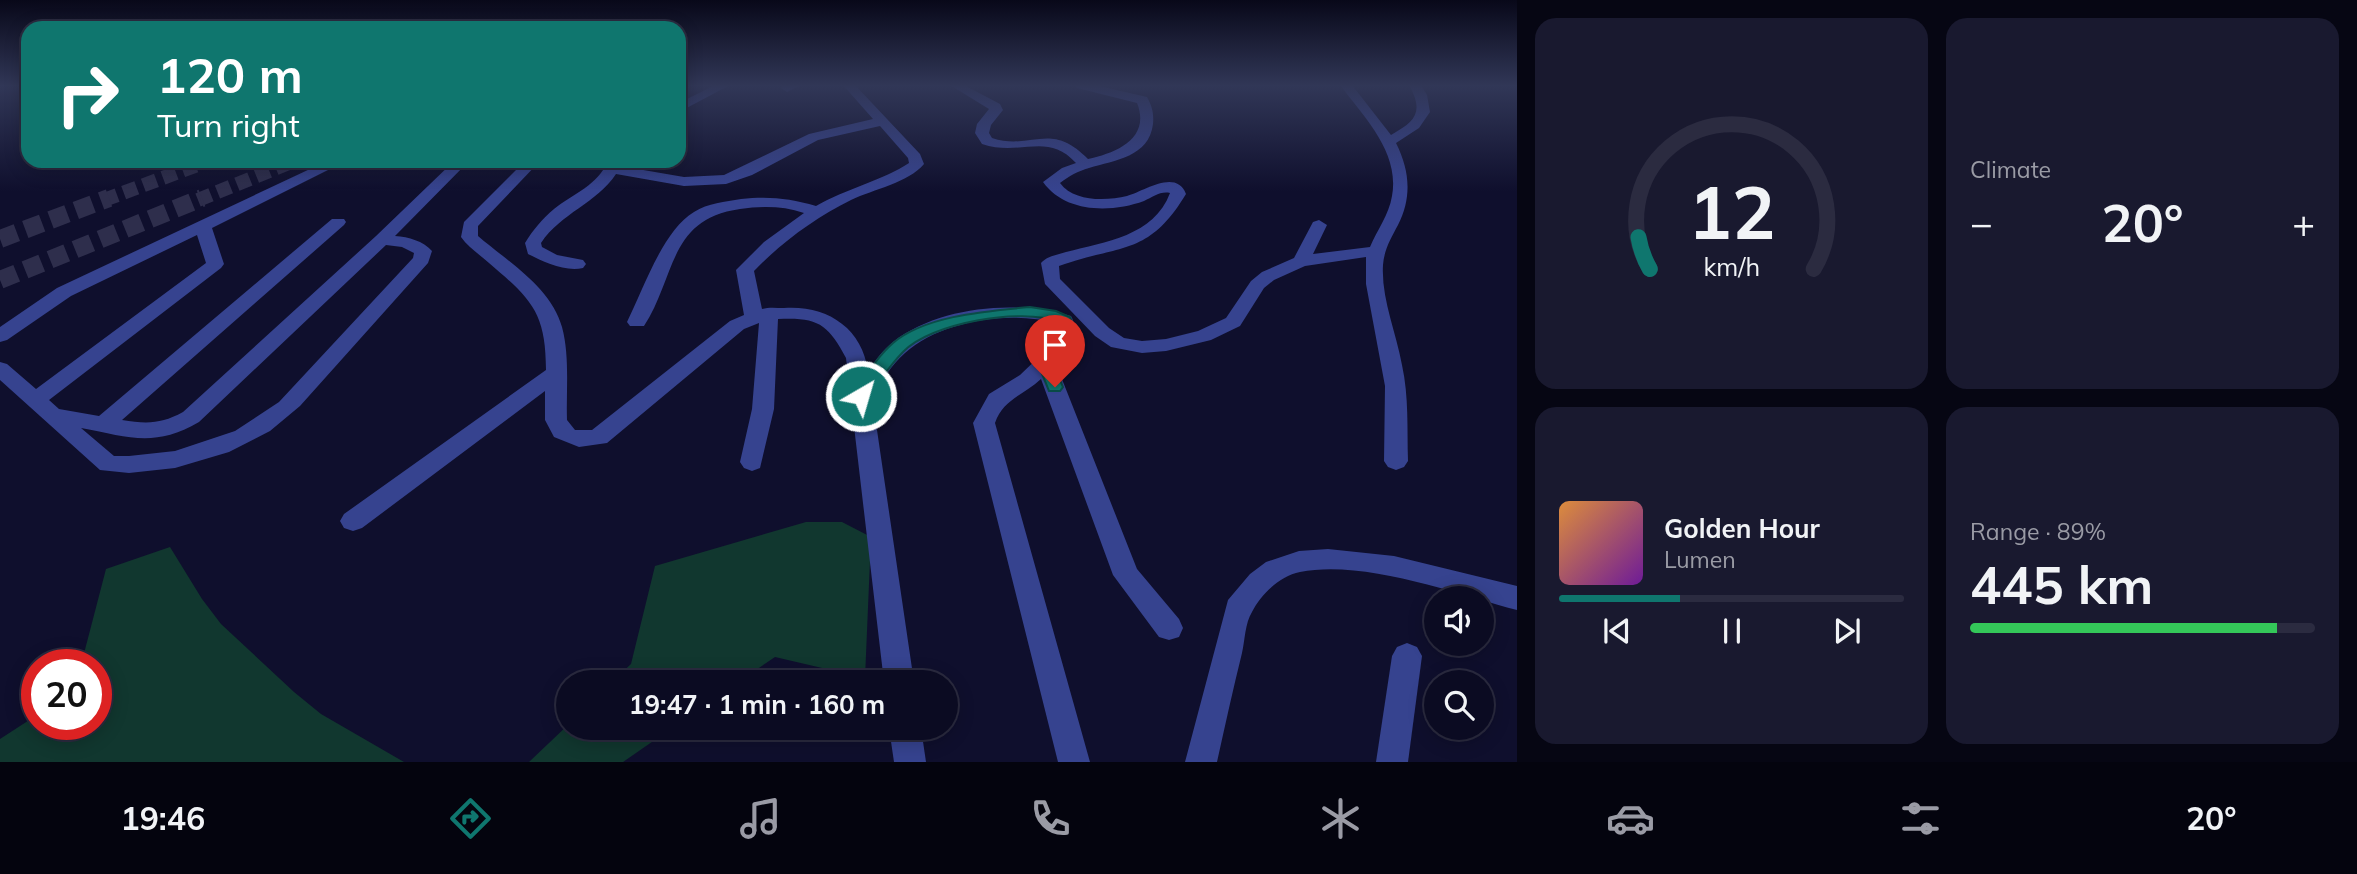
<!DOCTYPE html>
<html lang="en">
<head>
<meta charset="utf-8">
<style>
	body { margin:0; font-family:Mulish,sans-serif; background:#19192f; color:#f1f3f6; height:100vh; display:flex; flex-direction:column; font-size:26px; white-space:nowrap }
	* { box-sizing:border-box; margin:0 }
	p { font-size:23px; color:#9a9ba5 }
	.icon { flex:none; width:38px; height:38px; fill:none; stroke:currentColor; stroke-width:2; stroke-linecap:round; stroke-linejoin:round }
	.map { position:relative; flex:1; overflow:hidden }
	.drawer { display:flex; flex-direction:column; gap:18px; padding:18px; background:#060613; width:840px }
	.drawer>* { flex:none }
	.guide { position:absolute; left:21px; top:21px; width:665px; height:147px; border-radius:21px; box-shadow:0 4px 18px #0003,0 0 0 2px #2b2b40; background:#0f766e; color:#fff; overflow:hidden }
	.tools { position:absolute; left:1424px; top:586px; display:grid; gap:14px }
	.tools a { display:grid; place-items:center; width:70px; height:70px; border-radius:50%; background:#0b0b22; box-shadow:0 4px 18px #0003,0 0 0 2px #2b2b40; font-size:35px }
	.speed { position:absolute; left:21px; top:649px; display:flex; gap:14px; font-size:35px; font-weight:700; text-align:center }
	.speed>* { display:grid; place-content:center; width:91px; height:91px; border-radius:50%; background:#0b0b22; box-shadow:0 4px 18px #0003,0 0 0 2px #2b2b40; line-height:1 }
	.speed .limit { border:10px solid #d22; background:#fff; color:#111 }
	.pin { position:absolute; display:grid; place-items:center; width:60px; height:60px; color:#fff; margin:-72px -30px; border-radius:50% 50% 50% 0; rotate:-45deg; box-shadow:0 0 7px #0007 }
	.pin .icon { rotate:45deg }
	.me { position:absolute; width:77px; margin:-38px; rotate:38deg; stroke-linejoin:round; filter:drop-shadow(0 0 5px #0008) }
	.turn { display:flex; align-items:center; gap:24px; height:147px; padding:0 21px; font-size:32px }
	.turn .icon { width:91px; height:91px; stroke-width:2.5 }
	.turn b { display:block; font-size:49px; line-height:60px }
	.big { font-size:52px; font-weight:700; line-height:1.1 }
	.drawer .widget { flex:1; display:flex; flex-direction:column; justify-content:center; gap:10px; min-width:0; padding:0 24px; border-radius:21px; background:#19192f }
	.drawer .dial { align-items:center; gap:0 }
	.dial svg { height:182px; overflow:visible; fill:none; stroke:#2b2b40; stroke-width:7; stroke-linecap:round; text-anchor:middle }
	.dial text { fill:#f1f3f6; stroke:none }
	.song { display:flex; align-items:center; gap:21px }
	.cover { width:84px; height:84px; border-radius:10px; background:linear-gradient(135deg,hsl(30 70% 55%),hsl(280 70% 35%)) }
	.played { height:7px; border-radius:4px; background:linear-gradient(90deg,#0f766e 35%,#2b2b40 35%) }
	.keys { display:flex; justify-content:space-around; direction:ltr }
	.heat { display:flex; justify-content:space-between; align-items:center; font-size:38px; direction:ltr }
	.charge { height:10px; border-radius:5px; background:linear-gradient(90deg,#34c759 89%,#2b2b40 0) }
	.drawer .tiles { flex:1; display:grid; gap:18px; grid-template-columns:repeat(2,1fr) }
	.trip { position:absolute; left:556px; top:670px; width:402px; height:70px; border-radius:35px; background:#0b0b22; box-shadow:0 4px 18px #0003,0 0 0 2px #2b2b40; font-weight:700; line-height:70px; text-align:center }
	.tab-bar { display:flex; height:112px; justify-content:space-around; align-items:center; background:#04040e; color:#9a9ba5 }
	.tab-bar .icon { width:49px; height:49px }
	.tab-bar .selected { color:#0f766e }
	.tab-bar b { font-size:32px; color:#f1f3f6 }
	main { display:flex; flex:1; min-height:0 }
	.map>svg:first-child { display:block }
	.green { fill:#11372f }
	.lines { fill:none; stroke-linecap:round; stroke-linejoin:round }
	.minor-tunnel-far1 { stroke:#2e2e4c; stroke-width:14; stroke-dasharray:14 7; stroke-linecap:butt }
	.minor-tunnel { stroke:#2e2e4c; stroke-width:18; stroke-dasharray:18 9; stroke-linecap:butt }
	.minor { fill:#36438f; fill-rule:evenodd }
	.route { fill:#0f766e; stroke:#0a4d48; stroke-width:2 }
</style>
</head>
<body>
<main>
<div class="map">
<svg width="1517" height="762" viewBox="0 0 1517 762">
	<rect width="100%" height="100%" fill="#0f0f2d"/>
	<!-- green -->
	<g class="green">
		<path d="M806 522H842L871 537 865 678 775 657 738 682H612L631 664 655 566Z"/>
		<path d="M170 547 202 599 221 624 294 692 321 714 404 762H0V739L37 715V724H96V665H81L106 569Z"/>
		<path d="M569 724V728H672L623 762H529Z"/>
	</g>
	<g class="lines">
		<!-- minor-tunnel-far1 -->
		<g class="minor-tunnel-far1">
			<path d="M104 200 208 161"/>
			<path d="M198 200 294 161"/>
		</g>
		<!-- minor-tunnel -->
		<g class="minor-tunnel">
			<path d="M0 239 109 198"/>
			<path d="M0 280 202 198"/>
		</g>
		<!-- minor -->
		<g class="minor">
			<path d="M715 85H730L679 112V103Z"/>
			<path d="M783 85H801L787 92 781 88Z"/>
			<path d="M843 85H855L920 154 924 164C908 183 874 189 851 200 815 218 782 242 754 271L762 309C769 307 776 308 784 308 826 305 862 327 868 371 875 361 883 350 893 342 940 306 1016 300 1071 316 1081 333 1067 350 1056 364L1137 569 1179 619 1183 628 1179 637 1169 640 1159 637 1113 575 1041 379C1024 395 1003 399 995 423L1090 762H1058L973 423 989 394 1020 375 1044 352 1053 337 1055 323C1010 310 940 321 905 353 891 365 882 381 872 396L914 682H884L846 358C828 324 818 317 778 319L774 409 760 468 752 471 744 468 740 462 752 409 759 323 744 329 607 443 579 447 554 437 545 420V391L362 528 353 531 344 528 340 521 344 514 546 370C546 312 531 299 489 263 480 255 468 247 461 237L464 222 525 161H540L478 226V236C507 261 551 287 562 327 570 357 566 390 567 420L575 430H592L730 321 744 315 736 270 764 242 804 213C783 206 763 206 740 209 668 219 676 277 644 326H630L627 322C643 290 663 230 694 212 708 203 725 202 741 199 767 196 790 198 816 206 845 189 884 180 909 163L908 158 880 126 818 140 752 175 726 184 684 186 616 174C597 203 561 213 541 243L542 247 557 255 583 260 586 264 583 268C565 272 544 262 528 254L525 243C533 230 542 219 554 209 573 194 598 185 608 161H622L620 166 684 177 724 175 809 134 873 119Z"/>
			<path d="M950 85H964L1000 104 1003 110 991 125 989 133 992 138C1032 151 1050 120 1088 159 1117 153 1151 138 1137 103L1077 88 1075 85H1095L1147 97C1152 106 1154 113 1153 124 1149 157 1115 160 1089 168 1078 171 1069 176 1060 183 1074 202 1106 201 1127 196 1143 192 1176 168 1186 194 1148 257 1120 244 1059 266L1060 279 1109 328 1124 338 1142 341 1166 339 1198 331 1226 318 1251 281 1262 272 1294 258 1313 222 1319 220 1327 225 1313 254 1370 247C1377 230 1389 215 1392 196 1400 152 1364 117 1340 85H1352L1391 135C1416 121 1424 112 1409 85H1421L1427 95 1430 112 1419 128 1396 143C1410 171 1412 197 1398 225 1391 238 1384 250 1383 265 1381 298 1396 332 1402 365 1409 397 1407 429 1408 461L1404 467 1396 470 1388 467 1384 461 1385 386 1366 284V257L1305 266 1274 280 1264 288 1240 326 1211 340 1166 351 1142 353 1111 347 1095 336 1045 284 1041 263C1047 256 1057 255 1066 252 1105 242 1154 236 1170 193 1160 191 1153 197 1144 201 1111 213 1065 213 1043 182L1062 168 1076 163C1047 131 1021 157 982 144L975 133 977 124 989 109Z"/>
			<path d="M327 161H346L212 228 224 264 221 268 49 400 59 409 99 416 332 219H344L346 222 344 225 122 420C147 424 161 424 183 412L376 236 454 161H469L395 236C409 237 423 241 432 251L428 263 300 406 270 431 229 452 175 468 129 473 100 470 0 380V362L7 364 36 389 206 263 197 235 71 296 7 340 0 342V327L57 288ZM386 245 402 247 414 253 413 258 279 402 235 431 175 451 129 456H114L81 428C129 437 154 448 199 422Z"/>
			<path d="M1328 549 1394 556 1517 586V610C1457 594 1363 559 1300 572 1280 576 1261 594 1252 612 1245 623 1245 640 1242 653 1233 689 1225 726 1217 762H1185L1228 600 1250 574 1266 562 1299 551Z"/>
			<path d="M1407 643 1417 647 1422 656 1408 762H1376L1392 656 1397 647Z"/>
			<path d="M889 728H921L926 762H894Z"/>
		</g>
	</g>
	<!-- sky -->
	<linearGradient id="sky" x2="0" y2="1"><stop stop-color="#080819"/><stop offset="0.45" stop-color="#313757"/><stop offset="1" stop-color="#313757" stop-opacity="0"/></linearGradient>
	<rect width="1517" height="191" fill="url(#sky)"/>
	<!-- route -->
	<path class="route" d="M1030 307 1056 311 1070 317C1079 334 1063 349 1053 364L1063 387 1060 391H1049L1038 364 1057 336 1058 322C1022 307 930 323 903 352 889 366 878 384 866 399L861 401 853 396C863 379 878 356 893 343 926 315 989 311 1030 307Z"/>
</svg>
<div class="tools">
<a><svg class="icon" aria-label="sound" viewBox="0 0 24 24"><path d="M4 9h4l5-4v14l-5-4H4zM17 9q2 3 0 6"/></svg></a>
<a><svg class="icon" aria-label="search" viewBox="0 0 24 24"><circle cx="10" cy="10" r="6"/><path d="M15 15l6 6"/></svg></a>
</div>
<div class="speed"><div class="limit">20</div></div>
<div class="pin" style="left:1055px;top:387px;background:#d93025"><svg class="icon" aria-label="arrive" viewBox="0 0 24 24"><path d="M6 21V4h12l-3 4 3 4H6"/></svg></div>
<svg class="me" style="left:861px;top:396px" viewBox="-20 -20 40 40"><circle r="17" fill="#0f766e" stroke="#fff" stroke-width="3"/><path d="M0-11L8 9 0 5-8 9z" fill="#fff"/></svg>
<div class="trip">19:47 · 1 min · 160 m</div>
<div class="guide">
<div class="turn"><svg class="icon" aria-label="right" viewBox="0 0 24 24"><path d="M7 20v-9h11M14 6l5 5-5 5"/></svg><div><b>120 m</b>Turn right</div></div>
</div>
</div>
<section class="drawer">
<div class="tiles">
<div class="widget dial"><svg viewBox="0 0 100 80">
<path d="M14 69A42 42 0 1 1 86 69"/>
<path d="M14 69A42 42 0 0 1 9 55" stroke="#0f766e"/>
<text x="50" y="56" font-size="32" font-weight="700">12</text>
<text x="50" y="72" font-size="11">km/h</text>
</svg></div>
<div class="widget"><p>Climate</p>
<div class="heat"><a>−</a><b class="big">20°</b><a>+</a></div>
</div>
<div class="widget">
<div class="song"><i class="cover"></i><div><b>Golden Hour</b><p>Lumen</p></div></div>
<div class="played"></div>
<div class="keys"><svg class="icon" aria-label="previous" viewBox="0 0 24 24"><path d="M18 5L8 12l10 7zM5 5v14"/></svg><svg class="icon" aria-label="pause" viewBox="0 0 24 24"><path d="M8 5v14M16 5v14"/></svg><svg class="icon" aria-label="next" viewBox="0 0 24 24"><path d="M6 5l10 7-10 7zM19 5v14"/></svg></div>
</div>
<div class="widget"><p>Range · 89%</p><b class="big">445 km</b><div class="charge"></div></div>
</div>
</section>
</main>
<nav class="tab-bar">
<b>19:46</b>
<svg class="icon selected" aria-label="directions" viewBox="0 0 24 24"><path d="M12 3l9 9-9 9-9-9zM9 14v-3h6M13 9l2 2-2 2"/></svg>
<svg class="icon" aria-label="music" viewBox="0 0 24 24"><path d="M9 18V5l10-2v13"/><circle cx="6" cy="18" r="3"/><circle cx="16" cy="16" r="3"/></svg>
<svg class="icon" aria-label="phone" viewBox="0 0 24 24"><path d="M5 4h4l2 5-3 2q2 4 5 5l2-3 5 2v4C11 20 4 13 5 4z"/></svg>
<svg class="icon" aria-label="climate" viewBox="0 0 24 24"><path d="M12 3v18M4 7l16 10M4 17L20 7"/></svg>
<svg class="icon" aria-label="car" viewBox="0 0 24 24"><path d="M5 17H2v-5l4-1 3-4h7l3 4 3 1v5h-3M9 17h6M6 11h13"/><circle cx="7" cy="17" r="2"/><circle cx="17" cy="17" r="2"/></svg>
<svg class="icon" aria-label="filters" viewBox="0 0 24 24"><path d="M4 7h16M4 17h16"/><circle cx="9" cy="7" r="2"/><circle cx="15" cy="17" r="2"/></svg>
<b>20°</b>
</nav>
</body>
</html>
